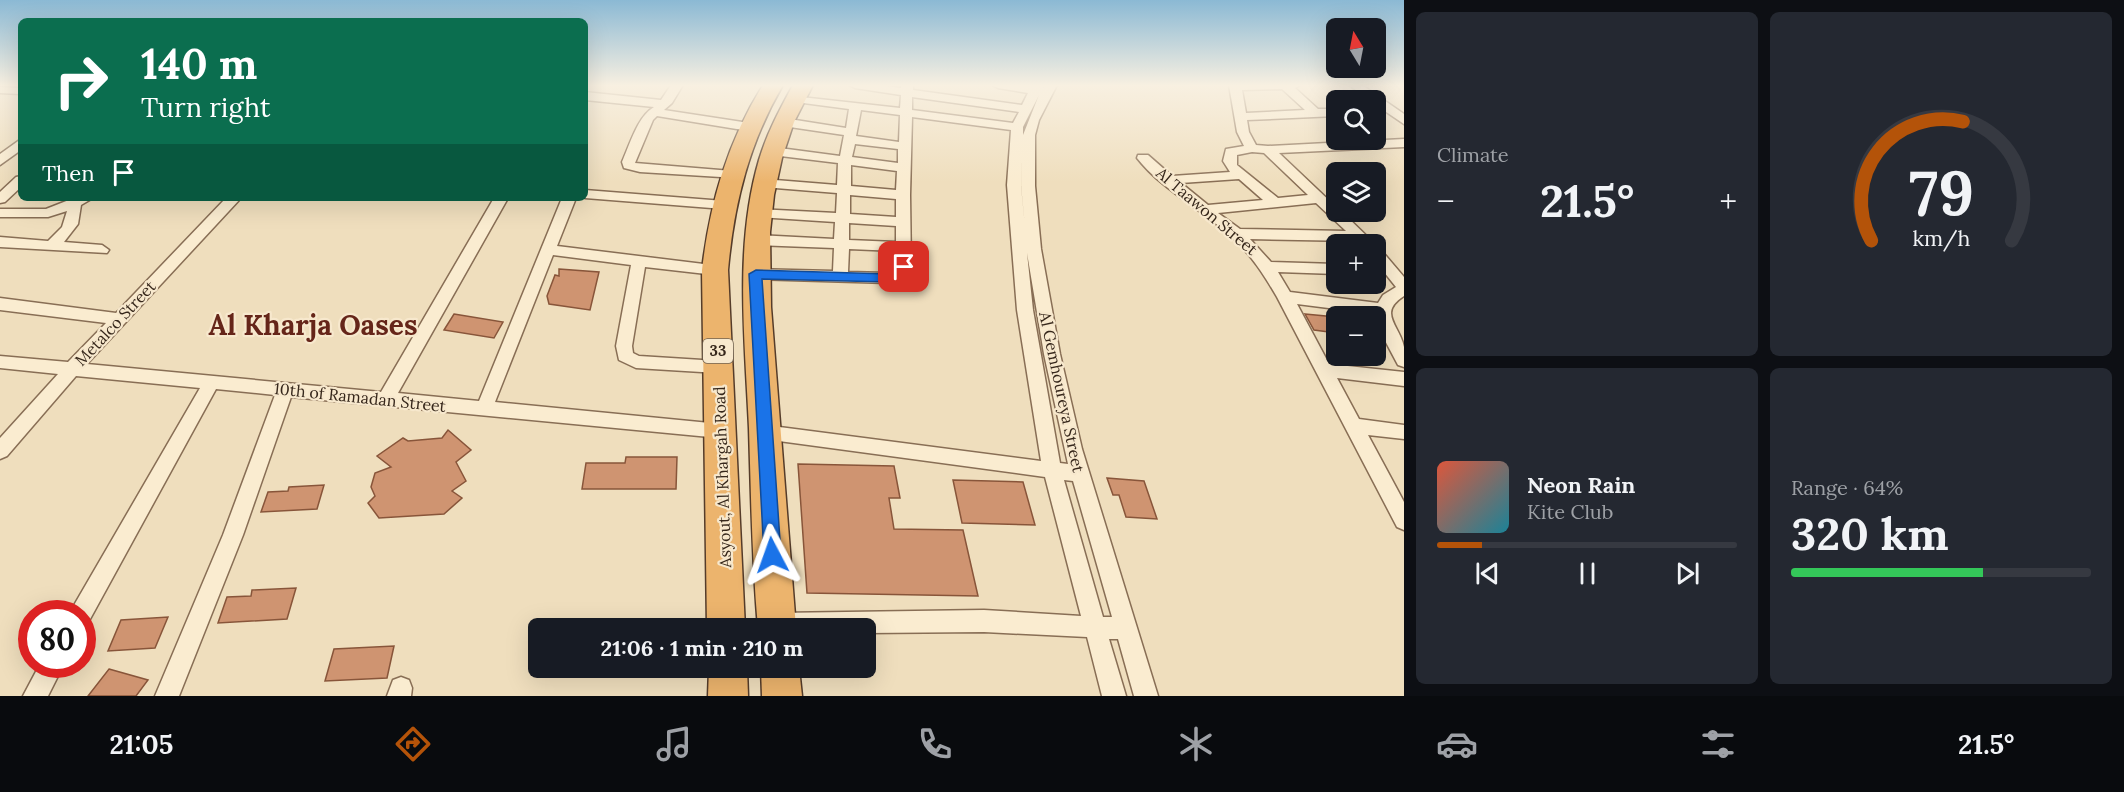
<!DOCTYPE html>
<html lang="en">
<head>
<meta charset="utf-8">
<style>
	body { margin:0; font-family:Lora,serif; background:#242831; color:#f1f3f6; height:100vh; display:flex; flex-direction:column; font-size:22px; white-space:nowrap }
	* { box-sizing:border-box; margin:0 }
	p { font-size:20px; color:#9ea1a6 }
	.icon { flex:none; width:33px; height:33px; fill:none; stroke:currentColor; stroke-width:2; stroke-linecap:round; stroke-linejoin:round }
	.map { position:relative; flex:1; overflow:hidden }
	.panel { display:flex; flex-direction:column; gap:12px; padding:12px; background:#0d0f14; width:720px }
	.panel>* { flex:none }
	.top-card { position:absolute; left:18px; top:18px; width:570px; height:183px; border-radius:9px; box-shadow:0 6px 24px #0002; background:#0b6e4f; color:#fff; overflow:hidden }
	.needle { width:39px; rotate:350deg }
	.controls { position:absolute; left:1326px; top:18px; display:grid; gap:12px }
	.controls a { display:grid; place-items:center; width:60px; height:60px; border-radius:9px; background:#171b24; box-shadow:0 6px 24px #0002; font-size:30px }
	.speed { position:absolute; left:18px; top:600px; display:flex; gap:12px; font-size:30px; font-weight:700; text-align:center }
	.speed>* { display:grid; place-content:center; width:78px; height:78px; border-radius:50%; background:#171b24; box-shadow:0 6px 24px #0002; line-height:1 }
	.speed .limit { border:9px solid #d22; background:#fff; color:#111 }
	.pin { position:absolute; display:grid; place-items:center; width:51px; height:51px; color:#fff; margin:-26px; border-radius:12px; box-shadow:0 3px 9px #0006 }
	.me { position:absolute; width:66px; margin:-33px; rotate:356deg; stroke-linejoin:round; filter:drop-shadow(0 0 4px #0008) }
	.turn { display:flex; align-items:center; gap:21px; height:126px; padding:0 24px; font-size:27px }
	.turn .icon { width:78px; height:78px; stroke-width:2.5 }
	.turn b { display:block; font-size:42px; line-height:51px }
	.then { display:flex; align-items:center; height:57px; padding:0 24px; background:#0003; gap:12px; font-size:22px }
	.big { font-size:45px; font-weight:700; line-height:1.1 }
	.panel .widget { flex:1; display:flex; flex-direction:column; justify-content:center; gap:9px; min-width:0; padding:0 21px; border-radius:9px; background:#242831 }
	.panel .dial { align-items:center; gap:0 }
	.dial svg { height:156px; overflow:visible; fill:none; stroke:#363941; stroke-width:7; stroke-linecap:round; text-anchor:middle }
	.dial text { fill:#f1f3f6; stroke:none }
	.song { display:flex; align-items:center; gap:18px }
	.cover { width:72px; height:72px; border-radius:9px; background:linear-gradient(135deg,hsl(10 70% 55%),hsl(190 70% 35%)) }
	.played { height:6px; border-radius:3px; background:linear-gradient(90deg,#b45309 15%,#363941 15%) }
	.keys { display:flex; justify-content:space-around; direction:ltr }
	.heat { display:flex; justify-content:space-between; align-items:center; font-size:33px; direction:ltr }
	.charge { height:9px; border-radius:4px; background:linear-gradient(90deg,#34c759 64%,#363941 0) }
	.panel .tiles { flex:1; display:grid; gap:12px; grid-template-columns:repeat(2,1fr) }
	.trip { position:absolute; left:528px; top:618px; width:348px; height:60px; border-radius:9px; background:#171b24; box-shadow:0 6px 24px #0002; font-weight:700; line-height:60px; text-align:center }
	.dock { display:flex; height:96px; justify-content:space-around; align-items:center; background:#090b0e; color:#9ea1a6 }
	.dock .icon { width:42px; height:42px }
	.dock .active { color:#b45309 }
	.dock b { font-size:27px; color:#f1f3f6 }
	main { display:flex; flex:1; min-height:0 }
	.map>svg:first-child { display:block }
	.building { fill:#cf9471; stroke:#88553a; stroke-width:1.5 }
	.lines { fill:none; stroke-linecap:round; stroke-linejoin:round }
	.minor-casing { stroke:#886e55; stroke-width:3 }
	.trunk-casing { stroke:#553c2a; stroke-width:3 }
	.minor { fill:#faecd0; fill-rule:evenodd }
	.trunk { fill:#ecb46d; fill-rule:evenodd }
	.route { fill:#1a73e8; stroke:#114b97; stroke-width:1.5 }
	.labels { text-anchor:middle; stroke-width:4.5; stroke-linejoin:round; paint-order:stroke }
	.shield { fill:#f7e8cd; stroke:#706150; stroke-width:1.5 }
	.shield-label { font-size:15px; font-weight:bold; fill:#36271b }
	.street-label { font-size:16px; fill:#36271b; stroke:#f7e8cd }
	.town-label { font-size:28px; font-weight:bold; fill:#652519; stroke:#f7e8cd }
</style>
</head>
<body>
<main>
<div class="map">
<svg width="1404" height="696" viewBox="0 0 1404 696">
	<rect width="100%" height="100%" fill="#efdebd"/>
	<!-- building -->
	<g class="building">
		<path d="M559 269 599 272 590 310 549 304 547 296 555 275 559 276Z"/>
		<path d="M454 314 503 322 494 338 444 330Z"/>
		<path d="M1305 314 1336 317V333L1314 330Z"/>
		<path d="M448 430 471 450 456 462 466 481 452 491 462 498 444 514 379 518 368 503 375 496 371 487 375 473 391 467 377 456 403 438 408 441 442 438Z"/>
		<path d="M626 457H677L676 489H582L586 463H625Z"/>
		<path d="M798 464 894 466 900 498H889L894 529 963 530 978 596 807 593Z"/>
		<path d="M1107 478 1144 481 1157 519 1126 517 1119 495H1113Z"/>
		<path d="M953 480 1023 482 1035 525 962 523Z"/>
		<path d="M324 485 317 509 261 512 268 492 288 491 289 487Z"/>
		<path d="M296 588 287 619 218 623 227 597 251 596 252 590Z"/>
		<path d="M168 617 155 648 108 651 121 620Z"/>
		<path d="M394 646 387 678 325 681 334 649Z"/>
		<path d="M109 669 148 680 136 696H88Z"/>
	</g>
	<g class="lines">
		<defs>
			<g id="minor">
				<path d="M671 85H683L672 103 664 110 749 123 755 127 749 131 657 116 653 120 635 163 732 171 739 175 737 178 640 172 624 168 622 162C630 144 638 116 654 107L585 100V92L661 100Z"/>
				<path d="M849 85H879L901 88V85H913V90L1022 105 1028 93 998 88 992 85H1044L1043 88 1045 85H1057L1039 120 1035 135V186L1041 249 1060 354 1082 449 1158 696H1134L1118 639H1109L1126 696H1102L1087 637 984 632 866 633V628H768L766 624 769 616 777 613 984 610 1081 616 1045 477 764 439 758 437 755 432 758 427 764 425 1041 461 1017 310 1007 185 1011 130 912 117 910 195 911 267 907 276 889 283 756 279 748 274 756 269 833 271 834 248 756 245 749 240 756 235 834 239 835 222 758 217 751 213 758 209 836 213 837 193 763 187 756 183 763 179 837 185 838 163 772 155 766 151 772 147 840 156 844 135 783 126 777 122 783 118 846 128 849 109 796 102 790 98 792 96 900 108 901 95 855 88ZM1039 95 1023 135V127ZM912 97 1019 112 1013 123 912 110ZM861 110 900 115 899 142 856 136ZM1023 139 1021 186 1025 227 1021 185ZM855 144 898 149V163L852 157ZM851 165 897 171 896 190 851 186ZM850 195 896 199V217L850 214ZM849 223 896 226V242L849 240ZM849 249 896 251 897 267 887 273 848 272ZM1027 253 1044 354 1068 464 1060 463 1033 310ZM1064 480 1073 481 1112 617H1103Z"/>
				<path d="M1229 85H1300L1295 88 1318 109H1336V116L1247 120 1249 132 1256 145 1268 146 1404 139V147L1279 153 1336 207V212H1342L1375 244H1360L1356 241 1250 239 1271 262 1336 264V274L1278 272 1290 292 1378 303 1383 295 1396 287 1376 262V248L1381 250 1404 277V296C1377 313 1400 326 1404 347 1404 354 1404 361 1404 367L1398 365 1381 333 1376 314 1297 304 1329 364 1404 372V386L1337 378 1359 419 1404 425V439L1368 435 1404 502V530L1397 527 1277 297C1264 275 1252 256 1233 238 1203 210 1162 190 1137 158L1138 155H1148L1172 176 1230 172 1223 161 1226 149 1244 146 1237 132ZM1282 89 1305 110 1246 113 1242 90ZM1252 152 1264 153 1308 195 1278 198 1237 165V155ZM1239 179 1263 200 1208 205 1181 183ZM1316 203 1346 231 1240 229 1218 213Z"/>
				<path d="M1349 85H1362L1404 114V124L1376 105V100H1369Z"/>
				<path d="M0 87 21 88V94L0 93Z"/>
				<path d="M21 139V150L0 165V154Z"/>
				<path d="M21 176V187L5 202 0 203V192L16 177Z"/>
				<path d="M585 190 724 201 731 205 724 209 585 198Z"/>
				<path d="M74 198H93L81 205 78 224 64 242 102 245 109 250 107 253 0 247V237L48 241 62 227 67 211 48 217H0V209H46Z"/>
				<path d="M226 198H241L87 364 381 392 494 198H508L398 393 479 401 562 198H576L557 246 720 266 723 270 720 274 715 275 645 267 632 346 633 353 639 356 718 361 724 362 726 367 724 372 718 373 636 368 619 360 616 346 631 265 553 255 495 402 720 424 726 426 729 431 726 436 720 438 291 397 243 535 179 696H155L223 535 275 395 216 389 89 621 82 624V614H70L73 607 200 388 76 376 7 456 0 459V438L58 374 0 368V356L68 362 106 323 0 310V298L116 313Z"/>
				<path d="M40 664H64L48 696H23Z"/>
				<path d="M401 677 409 680 412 688 411 696H387L393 680Z"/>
			</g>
			<g id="trunk">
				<path d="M763 85H783C749 143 734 203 728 270L745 628H707L702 270C710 203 727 143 763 85Z"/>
				<path d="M793 85H813L794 122 782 158 774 195 770 232 771 307 796 628H758C752 562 751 494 749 428 745 339 734 246 759 160 767 133 780 109 793 85Z"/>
				<path d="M709 668H747L748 696H708Z"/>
				<path d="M761 668H799L802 696H762Z"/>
			</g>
		</defs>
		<!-- minor casing -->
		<use href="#minor" class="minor-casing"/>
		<!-- trunk casing -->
		<use href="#trunk" class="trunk-casing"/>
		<!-- minor -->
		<use href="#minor" class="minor"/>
		<!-- trunk -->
		<use href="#trunk" class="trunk"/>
	</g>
	<!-- sky -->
	<linearGradient id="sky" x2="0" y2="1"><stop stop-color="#8bb9d4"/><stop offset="0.47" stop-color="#f8f0e1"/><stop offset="1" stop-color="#f8f0e1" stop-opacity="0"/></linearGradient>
	<rect width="1404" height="182" fill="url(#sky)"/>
	<!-- route -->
	<path class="route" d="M904 263 909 264 910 267C904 277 900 280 889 282L762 279 781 555 778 560 772 563 766 560 764 555 749 274 756 270 889 274Z"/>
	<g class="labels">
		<!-- shield labels -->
		<rect class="shield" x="703" y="339" width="30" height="24" rx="4.5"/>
		<g class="shield-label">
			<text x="718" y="356">33</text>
		</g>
		<!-- street labels -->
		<g class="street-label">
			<text transform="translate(1207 211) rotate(40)" y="6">Al Taawon Street</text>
			<text transform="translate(115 323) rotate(-47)" y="6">Metalco Street</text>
			<text transform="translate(1062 392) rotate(78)" y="6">Al Gemhoureya Street</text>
			<text transform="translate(360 397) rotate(6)" y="6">10th of Ramadan Street</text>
			<text transform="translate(722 477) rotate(-92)" y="6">Asyout, Al Khargah Road</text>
		</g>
		<!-- town labels -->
		<g class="town-label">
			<text x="313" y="335">Al Kharja Oases</text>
		</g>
	</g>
</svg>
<div class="controls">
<a><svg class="needle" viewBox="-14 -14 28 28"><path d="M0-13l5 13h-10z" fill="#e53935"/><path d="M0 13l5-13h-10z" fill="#9ea1a6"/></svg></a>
<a><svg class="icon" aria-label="search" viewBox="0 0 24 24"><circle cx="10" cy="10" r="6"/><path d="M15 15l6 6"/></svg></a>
<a><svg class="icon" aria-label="layers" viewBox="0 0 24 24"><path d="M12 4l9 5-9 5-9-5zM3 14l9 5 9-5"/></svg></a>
<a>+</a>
<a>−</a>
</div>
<div class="speed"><div class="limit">80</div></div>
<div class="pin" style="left:904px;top:267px;background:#d93025"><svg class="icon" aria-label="arrive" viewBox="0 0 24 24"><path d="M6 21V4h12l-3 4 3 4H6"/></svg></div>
<svg class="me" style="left:772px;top:555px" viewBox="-20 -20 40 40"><path d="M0-17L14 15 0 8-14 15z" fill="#1a73e8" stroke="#fff" stroke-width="4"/></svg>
<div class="trip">21:06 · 1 min · 210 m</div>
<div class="top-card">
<div class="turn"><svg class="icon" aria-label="right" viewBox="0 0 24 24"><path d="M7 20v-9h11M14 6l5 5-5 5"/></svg><div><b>140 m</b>Turn right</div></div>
<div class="then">Then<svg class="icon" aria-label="arrive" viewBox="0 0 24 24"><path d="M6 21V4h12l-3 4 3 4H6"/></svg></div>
</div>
</div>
<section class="panel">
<div class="tiles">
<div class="widget"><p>Climate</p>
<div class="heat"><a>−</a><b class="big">21.5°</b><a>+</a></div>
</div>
<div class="widget dial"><svg viewBox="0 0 100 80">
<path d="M14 69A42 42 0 1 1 86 69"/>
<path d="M14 69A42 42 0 0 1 61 8" stroke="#b45309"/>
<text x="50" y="56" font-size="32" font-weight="700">79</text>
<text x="50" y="72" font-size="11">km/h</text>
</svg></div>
<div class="widget">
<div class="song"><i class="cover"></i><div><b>Neon Rain</b><p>Kite Club</p></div></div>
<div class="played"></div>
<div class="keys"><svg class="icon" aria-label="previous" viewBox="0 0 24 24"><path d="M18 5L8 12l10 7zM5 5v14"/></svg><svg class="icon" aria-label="pause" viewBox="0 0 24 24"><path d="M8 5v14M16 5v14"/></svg><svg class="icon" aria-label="next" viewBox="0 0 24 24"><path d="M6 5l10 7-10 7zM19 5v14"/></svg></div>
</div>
<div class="widget"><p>Range · 64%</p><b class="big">320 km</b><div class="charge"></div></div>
</div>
</section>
</main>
<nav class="dock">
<b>21:05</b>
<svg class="icon active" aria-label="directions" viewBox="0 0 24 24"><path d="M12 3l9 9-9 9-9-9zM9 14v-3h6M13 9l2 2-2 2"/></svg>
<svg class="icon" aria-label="music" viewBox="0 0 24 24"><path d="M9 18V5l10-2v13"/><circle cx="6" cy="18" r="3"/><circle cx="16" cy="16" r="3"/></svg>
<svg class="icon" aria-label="phone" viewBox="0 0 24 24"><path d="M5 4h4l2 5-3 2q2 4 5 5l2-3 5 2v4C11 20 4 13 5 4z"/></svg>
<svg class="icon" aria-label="climate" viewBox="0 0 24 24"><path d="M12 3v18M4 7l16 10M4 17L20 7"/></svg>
<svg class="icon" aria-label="car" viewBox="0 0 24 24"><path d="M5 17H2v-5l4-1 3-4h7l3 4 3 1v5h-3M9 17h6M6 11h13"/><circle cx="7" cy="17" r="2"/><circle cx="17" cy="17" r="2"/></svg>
<svg class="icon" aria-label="filters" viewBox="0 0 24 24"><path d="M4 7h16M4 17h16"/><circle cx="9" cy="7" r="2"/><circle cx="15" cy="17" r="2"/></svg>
<b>21.5°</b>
</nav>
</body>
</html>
